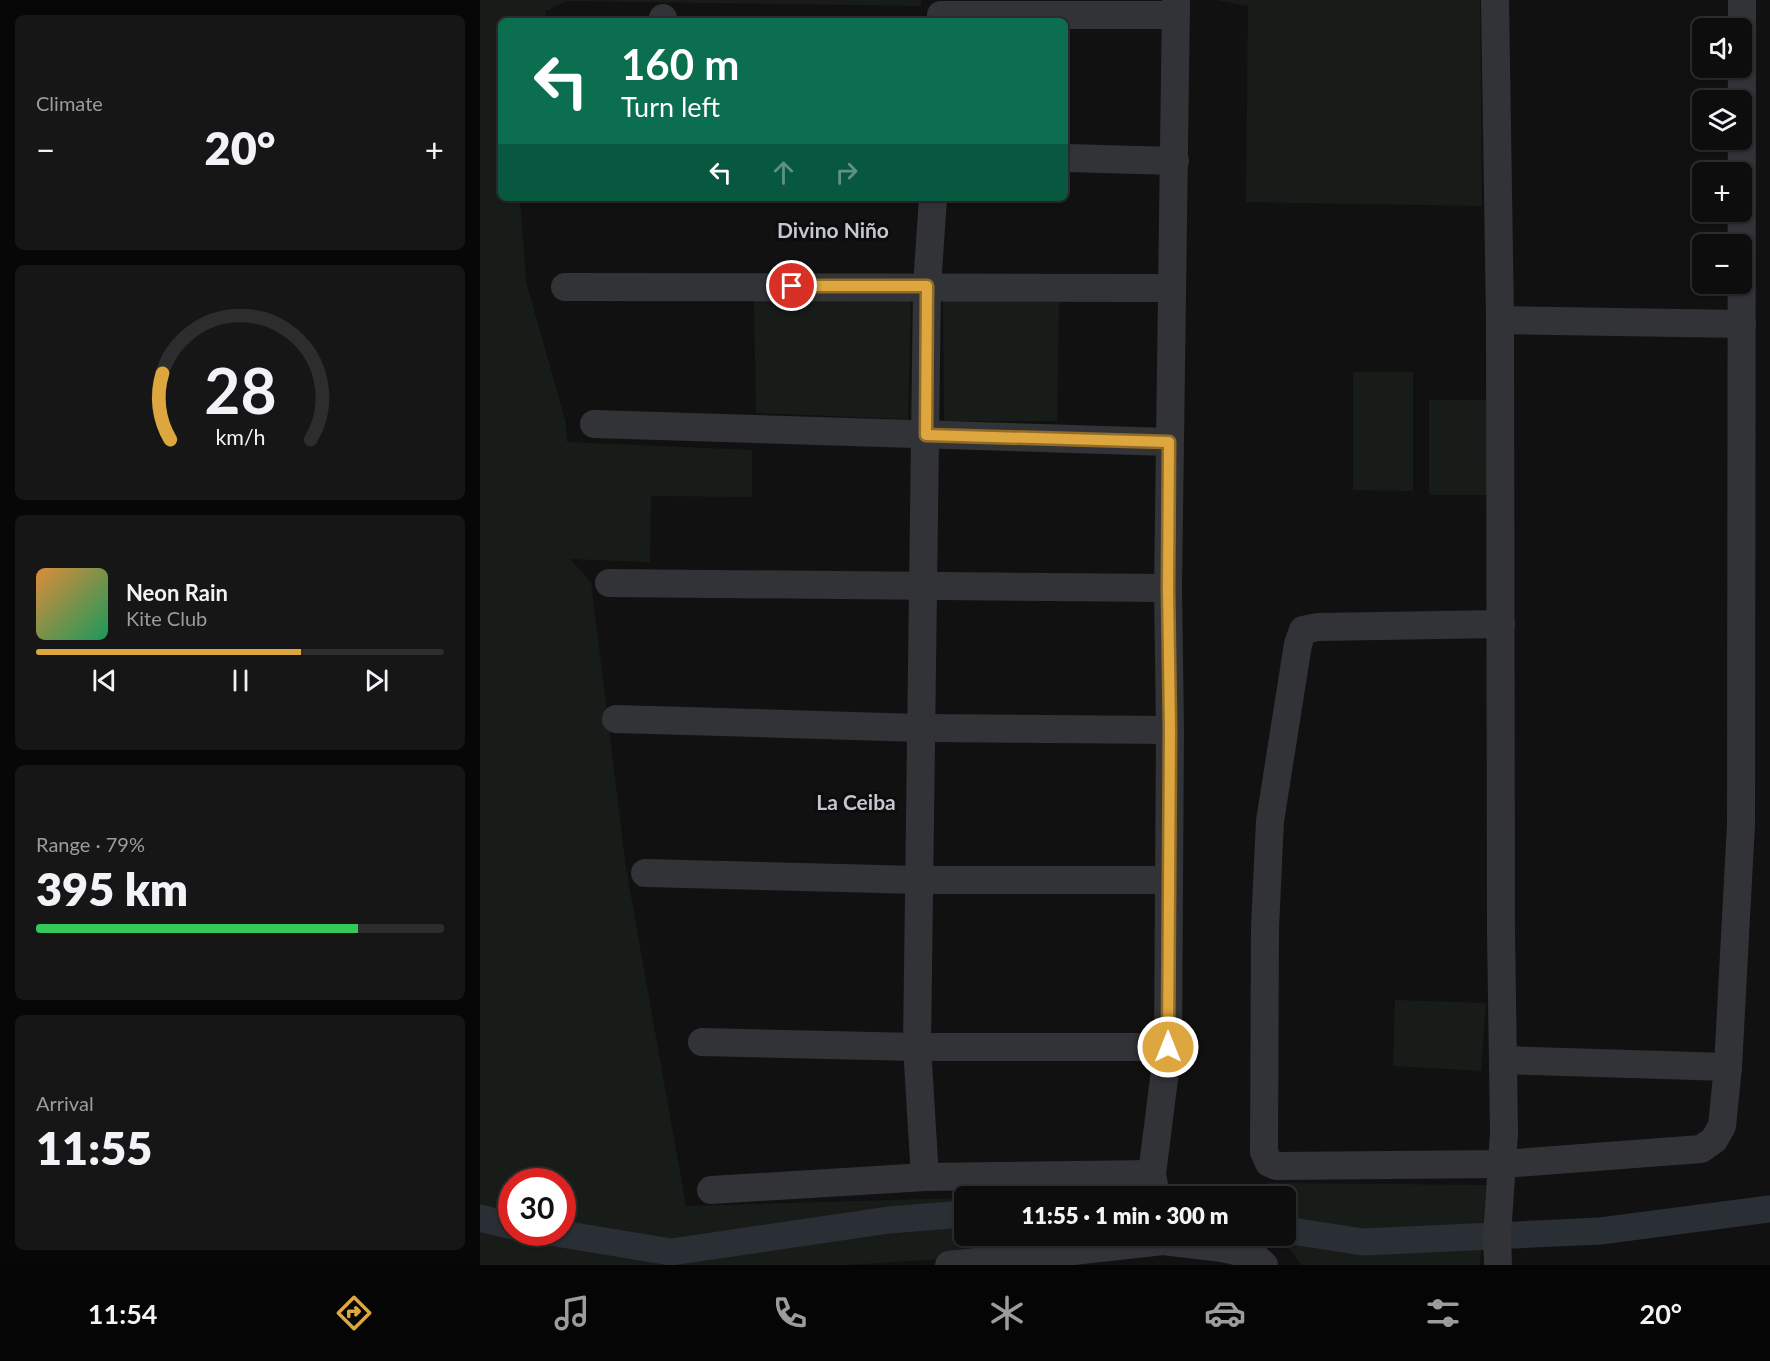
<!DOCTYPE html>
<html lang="en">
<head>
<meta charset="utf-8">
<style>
	body { margin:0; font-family:Lato,sans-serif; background:#161617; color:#f1f3f6; height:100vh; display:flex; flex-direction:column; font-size:22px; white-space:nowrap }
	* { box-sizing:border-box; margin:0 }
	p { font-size:20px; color:#9a9c9e }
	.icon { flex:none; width:33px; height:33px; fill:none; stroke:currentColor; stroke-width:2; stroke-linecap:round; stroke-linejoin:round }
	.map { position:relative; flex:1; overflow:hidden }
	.drawer { display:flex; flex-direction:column; gap:15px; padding:15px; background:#070708; width:480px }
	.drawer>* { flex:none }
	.guide { position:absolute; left:18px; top:18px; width:570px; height:183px; border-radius:9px; box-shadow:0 2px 4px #0004,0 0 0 2px #2d2d2e; background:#0b6e4f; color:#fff; overflow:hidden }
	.buttons { position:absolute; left:1212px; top:18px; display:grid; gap:12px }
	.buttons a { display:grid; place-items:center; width:60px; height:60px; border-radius:9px; background:#0d0d0e; box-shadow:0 2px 4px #0004,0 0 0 2px #2d2d2e; font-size:30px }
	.speed { position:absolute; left:18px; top:1168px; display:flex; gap:12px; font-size:30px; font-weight:700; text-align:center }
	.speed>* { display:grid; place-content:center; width:78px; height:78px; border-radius:50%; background:#0d0d0e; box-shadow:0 2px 4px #0004,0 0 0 2px #2d2d2e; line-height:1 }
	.speed .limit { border:9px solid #d22; background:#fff; color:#111 }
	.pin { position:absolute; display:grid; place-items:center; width:51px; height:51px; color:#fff; margin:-26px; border:3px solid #fff; border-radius:50%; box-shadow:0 2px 6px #0007 }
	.me { position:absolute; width:66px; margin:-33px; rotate:0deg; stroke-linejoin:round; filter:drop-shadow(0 0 4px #0008) }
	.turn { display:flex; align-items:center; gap:21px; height:126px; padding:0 24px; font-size:27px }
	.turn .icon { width:78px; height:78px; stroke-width:2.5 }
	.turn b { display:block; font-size:42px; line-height:51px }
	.lanes { display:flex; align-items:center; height:57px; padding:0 24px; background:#0003; justify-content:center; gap:30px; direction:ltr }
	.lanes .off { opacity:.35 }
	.big { font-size:45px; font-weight:800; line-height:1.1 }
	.drawer .tile { flex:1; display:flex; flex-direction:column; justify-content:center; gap:9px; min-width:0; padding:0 21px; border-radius:9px; background:#161617 }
	.drawer .dial { align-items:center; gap:0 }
	.dial svg { height:156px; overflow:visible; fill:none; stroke:#2d2d2e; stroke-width:7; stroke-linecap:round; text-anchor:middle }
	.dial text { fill:#f1f3f6; stroke:none }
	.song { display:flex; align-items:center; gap:18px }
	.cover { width:72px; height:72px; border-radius:9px; background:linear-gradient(135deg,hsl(30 70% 55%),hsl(150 70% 35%)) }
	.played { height:6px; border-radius:3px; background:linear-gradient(90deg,#dda63e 65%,#2d2d2e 65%) }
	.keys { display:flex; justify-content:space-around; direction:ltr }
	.heat { display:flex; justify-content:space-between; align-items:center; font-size:33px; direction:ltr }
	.charge { height:9px; border-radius:4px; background:linear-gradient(90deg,#34c759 79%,#2d2d2e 0) }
	.trip { position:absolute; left:474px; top:1186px; width:342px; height:60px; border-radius:9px; background:#0d0d0e; box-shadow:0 2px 4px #0004,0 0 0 2px #2d2d2e; font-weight:800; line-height:60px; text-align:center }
	.menu { display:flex; height:96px; justify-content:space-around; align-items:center; background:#050506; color:#9a9c9e }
	.menu .icon { width:42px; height:42px }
	.menu .on { color:#dda63e }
	.menu b { font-size:27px; color:#f1f3f6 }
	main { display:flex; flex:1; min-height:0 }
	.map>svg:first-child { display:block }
	.green { fill:#181c18; fill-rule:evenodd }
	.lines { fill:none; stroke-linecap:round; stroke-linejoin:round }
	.canal { stroke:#292f34; stroke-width:27 }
	.minor { stroke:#323337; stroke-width:28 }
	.route-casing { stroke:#906c28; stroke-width:15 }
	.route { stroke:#dda63e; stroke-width:10 }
	.labels { text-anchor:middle; stroke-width:6; stroke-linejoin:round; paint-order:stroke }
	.neighbourhood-label { font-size:21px; font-weight:bold; fill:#c4c7ce; stroke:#0c0c0d }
</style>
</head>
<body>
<main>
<section class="drawer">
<div class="tile"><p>Climate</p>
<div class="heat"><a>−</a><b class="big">20°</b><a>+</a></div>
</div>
<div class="tile dial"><svg viewBox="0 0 100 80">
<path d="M14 69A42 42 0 1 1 86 69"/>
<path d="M14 69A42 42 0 0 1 10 35" stroke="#dda63e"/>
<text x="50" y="56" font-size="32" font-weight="700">28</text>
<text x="50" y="72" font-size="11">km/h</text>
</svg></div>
<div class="tile">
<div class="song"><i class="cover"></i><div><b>Neon Rain</b><p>Kite Club</p></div></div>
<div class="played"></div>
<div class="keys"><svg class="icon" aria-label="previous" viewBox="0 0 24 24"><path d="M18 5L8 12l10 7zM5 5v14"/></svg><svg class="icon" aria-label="pause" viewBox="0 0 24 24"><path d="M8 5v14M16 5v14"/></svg><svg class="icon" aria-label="next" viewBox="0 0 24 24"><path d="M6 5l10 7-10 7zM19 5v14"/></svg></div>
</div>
<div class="tile"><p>Range · 79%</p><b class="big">395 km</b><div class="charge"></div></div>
<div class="tile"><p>Arrival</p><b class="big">11:55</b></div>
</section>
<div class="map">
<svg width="1290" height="1265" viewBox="0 0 1290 1265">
	<rect width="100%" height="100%" fill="#111112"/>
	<!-- green -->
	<g class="green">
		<path d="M0 0H441V6L86 1 66 11 64 21H21V198H40L46 282 86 423 87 442 272 450V497L171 496 170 562 90 559 111 582 146 868 206 1206 484 1198V1236H632V1248L369 1265H0ZM32 1182H82V1233H32Z"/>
		<path d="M736 0H1000L1002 206 766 202 768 6Z"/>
		<path d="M274 300H431L428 419 276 413Z"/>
		<path d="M463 301 579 302 577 421H464Z"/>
		<path d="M873 372H933V491L873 490Z"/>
		<path d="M949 400H1007L1008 495H949Z"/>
		<path d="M915 1000 1006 1003 1001 1071 913 1066Z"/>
		<path d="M787 1183 1006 1185 1000 1265H822L799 1236H806V1197H788Z"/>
	</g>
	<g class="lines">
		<!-- canal -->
		<g class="canal">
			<path d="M0 1218 32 1226"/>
			<path d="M806 1230 883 1242 1120 1231 1290 1209"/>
			<path d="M76 1233 191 1252 409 1220 484 1214"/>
		</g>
		<!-- minor -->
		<g class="minor">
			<path d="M1015 0 1020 320 1021 931 1024 1133 1017 1235 1018 1265"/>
			<path d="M461 15H696"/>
			<path d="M182 21 183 18"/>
			<path d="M585 158 695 161"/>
			<path d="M85 287 691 288"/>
			<path d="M1020 320 1262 324"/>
			<path d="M114 424 689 442"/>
			<path d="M129 583 688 588"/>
			<path d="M1021 624 838 627 823 630 818 644 790 821 785 927 784 1152 789 1163 796 1166 1022 1164 1221 1149 1234 1140 1242 1126 1248 1067 1261 824 1262 0"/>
			<path d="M136 719 441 728 690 730"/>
			<path d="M165 873 439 880H688"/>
			<path d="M222 1042 437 1047H688"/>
			<path d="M1023 1060 1248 1067"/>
			<path d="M445 1177 437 1047 447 286 453 198"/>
			<path d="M231 1190 445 1177 672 1174"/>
			<path d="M676 1197 672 1174 688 1047 690 730 688 588 696 0"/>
			<path d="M469 1265 683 1241 742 1248 773 1255 784 1265"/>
		</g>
	</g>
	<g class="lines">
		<defs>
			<path id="route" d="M312 286H447L446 435 689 442 688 588 690 730 688 1047"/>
		</defs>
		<!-- route casing -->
		<use href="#route" class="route-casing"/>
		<!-- route -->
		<use href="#route" class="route"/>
	</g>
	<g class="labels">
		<!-- neighbourhood labels -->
		<g class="neighbourhood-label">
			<text x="353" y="238">Divino Niño</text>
			<text x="376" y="810">La Ceiba</text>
		</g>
	</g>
</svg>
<div class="buttons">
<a><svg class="icon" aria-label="sound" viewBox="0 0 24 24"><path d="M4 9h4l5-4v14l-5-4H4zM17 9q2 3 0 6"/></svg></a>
<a><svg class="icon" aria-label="layers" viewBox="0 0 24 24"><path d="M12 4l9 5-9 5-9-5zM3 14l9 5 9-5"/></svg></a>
<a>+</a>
<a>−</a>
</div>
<div class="speed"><div class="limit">30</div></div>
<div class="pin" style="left:312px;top:286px;background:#d93025"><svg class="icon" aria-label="arrive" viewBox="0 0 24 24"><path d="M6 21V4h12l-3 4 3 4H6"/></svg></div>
<svg class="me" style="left:688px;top:1047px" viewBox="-20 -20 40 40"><circle r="17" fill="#dda63e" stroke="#fff" stroke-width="3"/><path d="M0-11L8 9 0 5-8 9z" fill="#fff"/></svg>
<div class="trip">11:55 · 1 min · 300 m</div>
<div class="guide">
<div class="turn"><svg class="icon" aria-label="left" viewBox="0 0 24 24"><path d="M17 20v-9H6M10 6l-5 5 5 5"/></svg><div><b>160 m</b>Turn left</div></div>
<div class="lanes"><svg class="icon" aria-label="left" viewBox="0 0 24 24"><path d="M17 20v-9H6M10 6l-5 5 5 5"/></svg><svg class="icon off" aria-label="ahead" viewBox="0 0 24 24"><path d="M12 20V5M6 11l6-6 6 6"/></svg><svg class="icon off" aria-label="right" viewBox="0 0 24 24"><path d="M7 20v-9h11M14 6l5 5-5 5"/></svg></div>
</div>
</div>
</main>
<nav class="menu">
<b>11:54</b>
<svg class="icon on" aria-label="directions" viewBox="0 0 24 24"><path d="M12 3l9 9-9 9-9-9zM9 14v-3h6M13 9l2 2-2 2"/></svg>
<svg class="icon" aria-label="music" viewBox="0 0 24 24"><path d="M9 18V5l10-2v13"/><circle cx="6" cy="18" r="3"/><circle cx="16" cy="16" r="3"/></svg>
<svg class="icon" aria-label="phone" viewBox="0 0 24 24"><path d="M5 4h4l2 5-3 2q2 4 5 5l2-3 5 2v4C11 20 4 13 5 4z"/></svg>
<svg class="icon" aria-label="climate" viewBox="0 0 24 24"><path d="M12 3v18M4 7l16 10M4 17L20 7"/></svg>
<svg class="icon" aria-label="car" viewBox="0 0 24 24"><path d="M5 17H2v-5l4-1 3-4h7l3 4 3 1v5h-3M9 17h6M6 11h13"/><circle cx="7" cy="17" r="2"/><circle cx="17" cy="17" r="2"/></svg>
<svg class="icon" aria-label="filters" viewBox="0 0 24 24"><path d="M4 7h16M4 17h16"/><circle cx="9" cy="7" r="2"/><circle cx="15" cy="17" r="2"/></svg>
<b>20°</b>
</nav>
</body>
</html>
